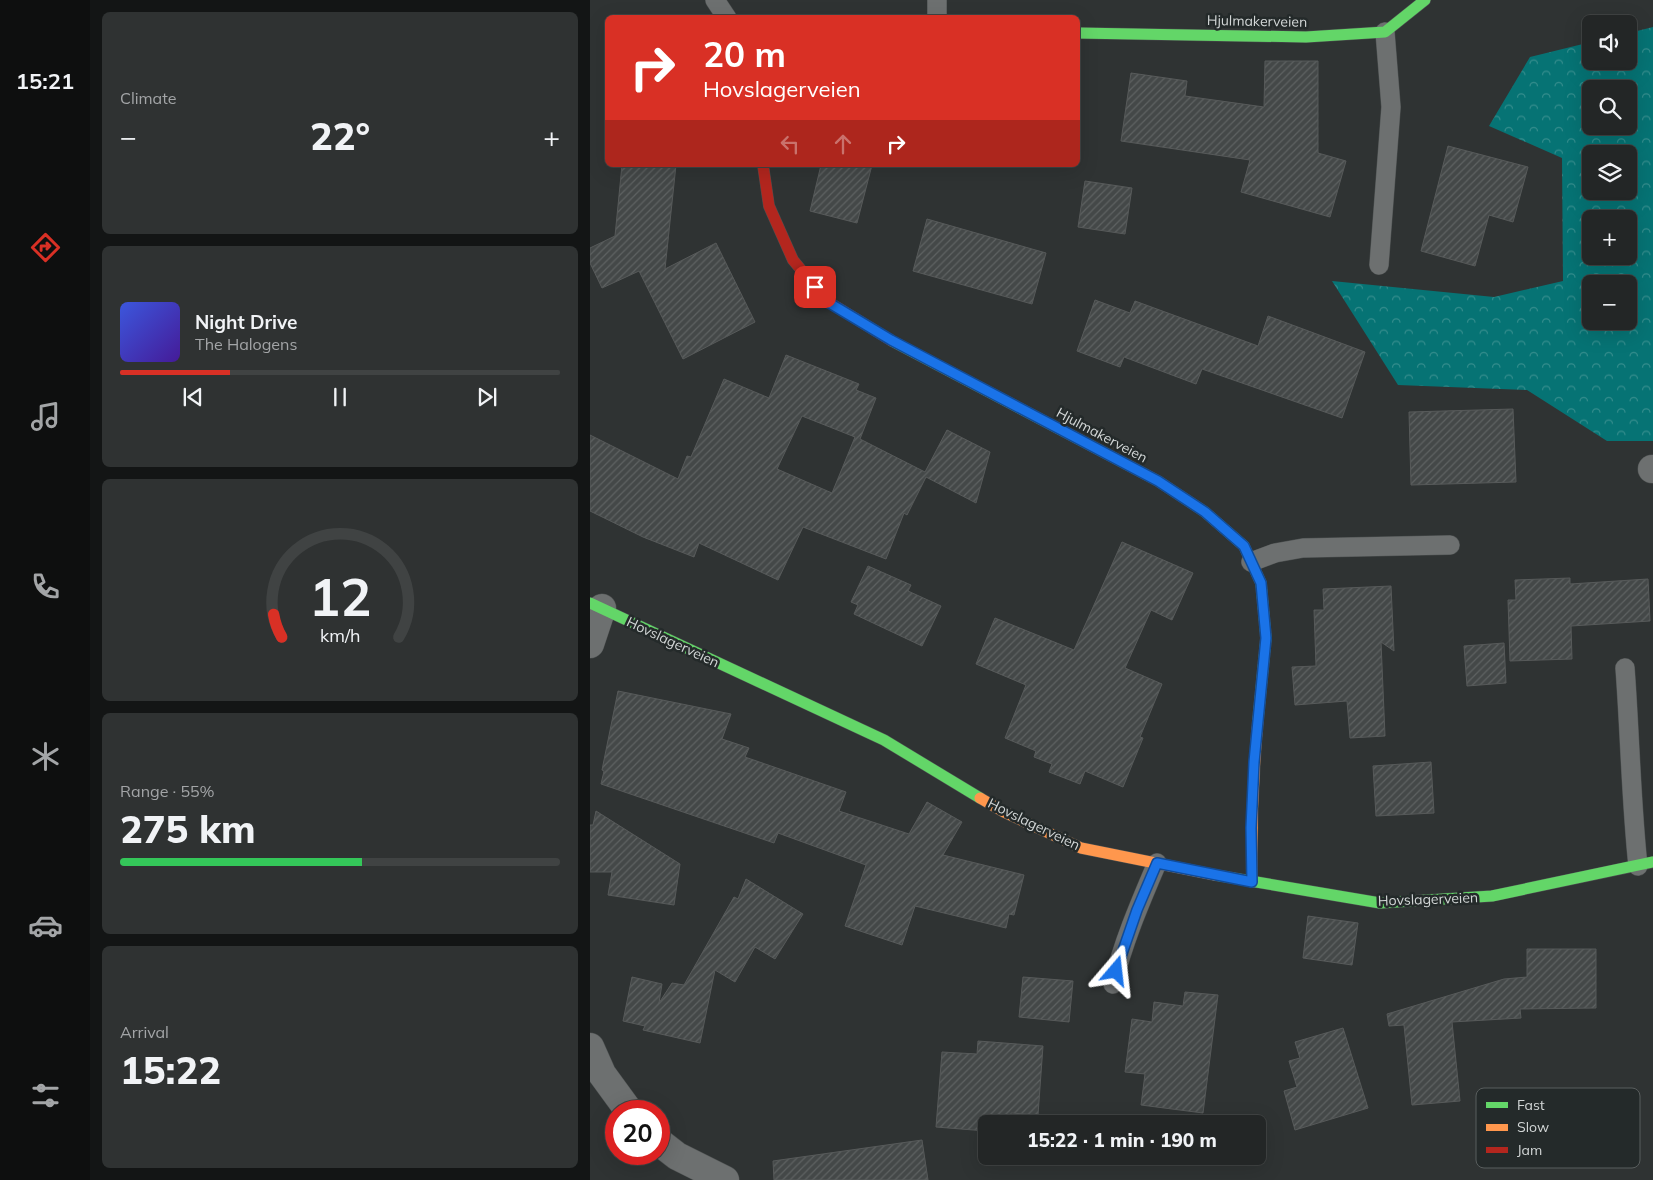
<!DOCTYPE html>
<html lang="en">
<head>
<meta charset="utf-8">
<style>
	body { margin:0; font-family:Mulish,sans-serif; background:#2f3232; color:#f1f3f6; height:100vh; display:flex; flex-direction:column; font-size:19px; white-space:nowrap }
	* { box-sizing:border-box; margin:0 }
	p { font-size:16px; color:#a3a5a7 }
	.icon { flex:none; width:28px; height:28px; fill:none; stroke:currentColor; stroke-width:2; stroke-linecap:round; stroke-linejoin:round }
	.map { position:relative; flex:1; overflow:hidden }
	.panel { display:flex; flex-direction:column; gap:12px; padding:12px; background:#131515; width:500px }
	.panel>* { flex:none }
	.guide { position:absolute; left:15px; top:15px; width:475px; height:152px; border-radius:8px; box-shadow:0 5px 20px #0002,0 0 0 1px #404343; background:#d93025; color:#fff; overflow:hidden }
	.tools { position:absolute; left:992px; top:15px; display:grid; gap:10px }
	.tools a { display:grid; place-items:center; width:55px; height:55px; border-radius:8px; background:#232626; box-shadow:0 5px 20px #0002,0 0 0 1px #404343; font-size:25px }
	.speed { position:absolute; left:15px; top:1100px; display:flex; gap:10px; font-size:25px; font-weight:700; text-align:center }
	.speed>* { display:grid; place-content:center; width:65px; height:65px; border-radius:50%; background:#232626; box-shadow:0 5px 20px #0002,0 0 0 1px #404343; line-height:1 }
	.speed .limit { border:8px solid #d22; background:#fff; color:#111 }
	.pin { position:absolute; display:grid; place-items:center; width:42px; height:42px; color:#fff; margin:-21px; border-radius:10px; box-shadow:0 2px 8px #0006 }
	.me { position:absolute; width:55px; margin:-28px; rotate:17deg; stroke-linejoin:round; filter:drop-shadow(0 0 4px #0008) }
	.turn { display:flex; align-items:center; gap:18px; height:105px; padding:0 15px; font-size:22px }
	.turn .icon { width:65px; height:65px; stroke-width:2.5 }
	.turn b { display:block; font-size:35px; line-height:42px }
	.lanes { display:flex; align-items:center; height:48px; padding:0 15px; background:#0003; justify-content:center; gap:25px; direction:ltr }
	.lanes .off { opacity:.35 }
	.big { font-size:38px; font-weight:800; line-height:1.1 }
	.panel .card { flex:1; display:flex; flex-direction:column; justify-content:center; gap:8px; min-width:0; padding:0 18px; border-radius:8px; background:#2f3232 }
	.panel .dial { align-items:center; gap:0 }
	.dial svg { height:130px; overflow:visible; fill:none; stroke:#404343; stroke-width:7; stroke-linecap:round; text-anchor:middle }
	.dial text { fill:#f1f3f6; stroke:none }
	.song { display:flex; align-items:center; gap:15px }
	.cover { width:60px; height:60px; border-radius:8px; background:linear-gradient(135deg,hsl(230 70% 55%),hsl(260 70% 35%)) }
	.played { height:5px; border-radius:2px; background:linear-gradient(90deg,#d93025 25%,#404343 25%) }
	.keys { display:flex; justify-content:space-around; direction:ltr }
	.heat { display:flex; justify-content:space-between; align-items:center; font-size:28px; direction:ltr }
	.charge { height:8px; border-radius:4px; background:linear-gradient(90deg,#34c759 55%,#404343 0) }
	.trip { position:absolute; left:388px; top:1115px; width:288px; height:50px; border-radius:8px; background:#232626; box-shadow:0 5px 20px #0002,0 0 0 1px #404343; font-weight:800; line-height:50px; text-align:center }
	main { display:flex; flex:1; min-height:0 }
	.tab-bar { display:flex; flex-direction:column; width:90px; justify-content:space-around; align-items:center; background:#0e0f0f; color:#a3a5a7 }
	.tab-bar .icon { width:35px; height:35px }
	.tab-bar .on { color:#d93025 }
	.tab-bar b { font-size:22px; color:#f1f3f6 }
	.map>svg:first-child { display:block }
	.forest { fill:url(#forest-crowns); fill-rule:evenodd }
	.building { fill:url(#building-hatch); stroke:#575a5a; fill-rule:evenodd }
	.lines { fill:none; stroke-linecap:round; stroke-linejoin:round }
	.lane-casing { stroke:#4c5050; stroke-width:20 }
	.street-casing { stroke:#4c5050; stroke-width:29 }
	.fast-casing { stroke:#4c5050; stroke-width:12 }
	.slow-casing { stroke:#4c5050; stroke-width:12 }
	.jam-casing { stroke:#4c5050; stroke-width:12 }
	.lane { stroke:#6d7070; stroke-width:19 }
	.street { stroke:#6d7070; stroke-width:28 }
	.fast { stroke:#63d668; stroke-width:11 }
	.slow { stroke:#ff974d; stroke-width:11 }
	.jam { stroke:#b3261e; stroke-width:11 }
	.route-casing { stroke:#114b97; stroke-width:12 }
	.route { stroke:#1a73e8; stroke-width:9 }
	.labels { text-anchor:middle; stroke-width:5; stroke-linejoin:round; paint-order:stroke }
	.street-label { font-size:14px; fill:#d3d7d7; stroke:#242a2a }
	.key { fill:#242a2a; stroke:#595e5e; stroke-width:1 }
	.key-label { font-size:14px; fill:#d3d7d7 }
</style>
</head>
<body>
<main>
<nav class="tab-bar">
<b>15:21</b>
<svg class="icon on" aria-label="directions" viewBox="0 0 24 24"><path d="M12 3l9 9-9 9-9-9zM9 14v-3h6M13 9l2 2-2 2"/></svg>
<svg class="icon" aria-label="music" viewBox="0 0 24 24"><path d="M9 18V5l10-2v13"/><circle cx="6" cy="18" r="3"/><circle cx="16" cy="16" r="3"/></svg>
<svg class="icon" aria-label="phone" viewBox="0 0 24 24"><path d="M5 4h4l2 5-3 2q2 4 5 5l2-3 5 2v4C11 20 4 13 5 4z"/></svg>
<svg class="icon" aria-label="climate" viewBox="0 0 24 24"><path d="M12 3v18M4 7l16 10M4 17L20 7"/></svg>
<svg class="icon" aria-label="car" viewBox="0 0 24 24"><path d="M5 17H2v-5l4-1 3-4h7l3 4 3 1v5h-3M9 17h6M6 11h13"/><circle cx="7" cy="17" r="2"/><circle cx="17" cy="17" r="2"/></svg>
<svg class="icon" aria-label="filters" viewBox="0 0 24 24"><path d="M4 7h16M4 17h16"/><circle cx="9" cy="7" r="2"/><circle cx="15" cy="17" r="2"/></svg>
</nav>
<section class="panel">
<div class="card"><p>Climate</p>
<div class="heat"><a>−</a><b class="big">22°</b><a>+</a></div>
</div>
<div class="card">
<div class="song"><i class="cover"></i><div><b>Night Drive</b><p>The Halogens</p></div></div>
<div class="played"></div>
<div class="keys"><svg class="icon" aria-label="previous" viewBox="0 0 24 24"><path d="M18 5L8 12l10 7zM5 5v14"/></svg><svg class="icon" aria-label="pause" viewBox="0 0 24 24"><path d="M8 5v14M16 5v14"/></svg><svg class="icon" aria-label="next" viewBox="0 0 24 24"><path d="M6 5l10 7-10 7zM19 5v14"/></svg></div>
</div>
<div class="card dial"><svg viewBox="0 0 100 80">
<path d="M14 69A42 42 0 1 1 86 69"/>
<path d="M14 69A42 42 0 0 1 9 55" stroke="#d93025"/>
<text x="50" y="56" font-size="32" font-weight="700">12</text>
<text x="50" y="72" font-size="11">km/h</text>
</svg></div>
<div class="card"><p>Range · 55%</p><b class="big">275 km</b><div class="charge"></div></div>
<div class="card"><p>Arrival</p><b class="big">15:22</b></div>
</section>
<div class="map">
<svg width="1063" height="1180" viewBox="0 0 1063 1180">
	<defs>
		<pattern id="forest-crowns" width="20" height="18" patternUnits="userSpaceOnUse" patternTransform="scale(1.25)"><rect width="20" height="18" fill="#067374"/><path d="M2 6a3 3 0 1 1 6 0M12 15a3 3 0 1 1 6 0" fill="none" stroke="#358d8d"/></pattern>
		<pattern id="building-hatch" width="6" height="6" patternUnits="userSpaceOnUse" patternTransform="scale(1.25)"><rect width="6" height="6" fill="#444848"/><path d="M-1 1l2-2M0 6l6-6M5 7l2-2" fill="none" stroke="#5e6262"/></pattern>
	</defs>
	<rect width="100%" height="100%" fill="#2f3333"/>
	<!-- forest -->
	<path class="forest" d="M1063 27V441H1017L937 390 808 385 742 281 904 297 973 281 972 158 899 126 940 57 1001 42V61H1039V33ZM1001 89H1039V126H1001ZM1001 154H1039V191H1001ZM1001 219H1039V256H1001ZM1001 284H1039V321H1001Z"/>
	<!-- building -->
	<g class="building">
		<path d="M675 61H728V153L756 161 740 217 651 192 660 160 531 141 541 73 597 81 595 96 674 107Z"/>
		<path d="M858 146 938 167 923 222 899 215 885 266 831 251Z"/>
		<path d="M32 165H86L75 269 126 243 165 322 93 359 49 271 12 288 0 263V248L25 236Z"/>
		<path d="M231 165H282L267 223 220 211Z"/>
		<path d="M495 181 542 188 535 234 488 227Z"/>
		<path d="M337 219 456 253 442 304 323 271Z"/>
		<path d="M505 300 540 313 545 301 668 346 678 316 775 352 752 418 612 369 606 384 534 357 530 367 487 351Z"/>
		<path d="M196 355 269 384 266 390 286 398 270 439 335 472 357 430 400 452 386 503 336 477 317 515 314 513 296 559 213 527 188 580 109 543 104 557 53 537 0 511V435L88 479 97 456 101 457 134 379 179 398ZM212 416 265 437 242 493 187 469Z"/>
		<path d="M923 409 926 482 821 485 819 412Z"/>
		<path d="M532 542 603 573 582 620 561 610 535 668 572 684 550 737 553 738 533 787 495 771 490 784 459 772 462 764 444 757 446 751 415 738 436 685 386 664 405 618 484 650Z"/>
		<path d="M278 566 321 585 318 591 351 606 332 646 264 614 268 605 261 602Z"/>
		<path d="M980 578V584L1058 579 1060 621 981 626 982 659 920 661 918 600H926L925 580Z"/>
		<path d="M801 586 804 651 791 642 795 736 760 738 757 701 705 705 702 667 726 666 724 610H734L733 589Z"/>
		<path d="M914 643 916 683 877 686 874 646Z"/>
		<path d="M28 691 141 714 132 739 159 748 155 757 256 792 249 811 319 834 337 802 372 822 353 855 434 875 424 915 419 914 416 928 325 906 312 945 255 926 276 865 188 833 184 843 11 784 14 771 12 770Z"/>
		<path d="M841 762 844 813 786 816 783 766Z"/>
		<path d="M6 811 90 864 84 905 18 895 22 872H0V825H3Z"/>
		<path d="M156 879 213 914 185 959 165 947 145 982 125 970 110 1043 53 1030 55 1026 33 1021 42 977 72 984 69 1003 82 983 94 985 144 897 148 899Z"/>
		<path d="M718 916 768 923 762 965 713 958Z"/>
		<path d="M937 949H1006V1008L930 1009 931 1018 862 1022 870 1101 822 1105 814 1025 799 1026 797 1014 914 979 937 977Z"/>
		<path d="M433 977 483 981 479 1022 429 1017Z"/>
		<path d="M595 992 628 995 613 1113 551 1105 555 1074 535 1072 542 1019 562 1022 564 1002 593 1006Z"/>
		<path d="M753 1028 778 1108 705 1130 694 1091 707 1087 699 1061 710 1058 705 1042Z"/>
		<path d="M388 1041 453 1046 448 1115 421 1113 420 1124H396V1131L346 1127 352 1052 387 1054Z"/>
		<path d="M332 1140 338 1180H184L183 1161Z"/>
	</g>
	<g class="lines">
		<defs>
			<g id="lane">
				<path d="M125 0 137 18"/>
				<path d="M347 18V0"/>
				<path d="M789 265 801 107 795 32"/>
				<path d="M661 562 685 553 713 548 860 545"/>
				<path d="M1035 668C1040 734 1041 801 1048 866"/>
				<path d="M523 984C533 942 550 903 567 863"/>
			</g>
			<g id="street">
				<path d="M1062 469H1063"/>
				<path d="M0 644 12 608"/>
				<path d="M0 1047 12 1074 39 1111"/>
				<path d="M69 1142 87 1156 135 1180"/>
			</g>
			<g id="fast">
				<path d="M488 33 716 37 795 32 835 0"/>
				<path d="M302 341 568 481 615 512 654 546 671 583 676 638 668 720"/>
				<path d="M0 603 294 740 390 798"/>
				<path d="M625 875 790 903 902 896 1063 862"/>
			</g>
			<g id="slow">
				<path d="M390 798 414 812 491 848 625 875"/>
				<path d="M662 882C661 828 663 774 668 720"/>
			</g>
			<path id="jam" d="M173 165 179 206 203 260 237 301 302 341"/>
		</defs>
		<!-- lane casing -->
		<use href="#lane" class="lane-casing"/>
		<!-- street casing -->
		<use href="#street" class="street-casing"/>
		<!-- fast casing -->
		<use href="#fast" class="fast-casing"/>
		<!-- slow casing -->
		<use href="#slow" class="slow-casing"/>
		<!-- jam casing -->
		<use href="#jam" class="jam-casing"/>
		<!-- lane -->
		<use href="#lane" class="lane"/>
		<!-- street -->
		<use href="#street" class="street"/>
		<!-- fast -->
		<use href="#fast" class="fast"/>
		<!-- slow -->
		<use href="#slow" class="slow"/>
		<!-- jam -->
		<use href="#jam" class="jam"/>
	</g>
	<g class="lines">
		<defs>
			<path id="route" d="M225 287 236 301 301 340 568 481 615 512 654 546 671 583 676 638 664 762 661 828 662 882 567 863 547 910 526 971"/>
		</defs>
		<!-- route casing -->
		<use href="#route" class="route-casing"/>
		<!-- route -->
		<use href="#route" class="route"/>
	</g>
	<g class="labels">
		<!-- street labels -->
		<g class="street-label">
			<text transform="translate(667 21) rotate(1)" y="5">Hjulmakerveien</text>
			<text transform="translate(512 435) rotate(28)" y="5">Hjulmakerveien</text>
			<text transform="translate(83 642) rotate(25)" y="5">Hovslagerveien</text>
			<text transform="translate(444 824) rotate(26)" y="5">Hovslagerveien</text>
			<text transform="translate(838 899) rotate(-2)" y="5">Hovslagerveien</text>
		</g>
	</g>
	<!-- legend -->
	<rect x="886" y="1088" width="164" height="80" rx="8" class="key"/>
	<rect x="896" y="1102" width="22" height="6" fill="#63d668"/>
	<rect x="896" y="1124" width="22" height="7" fill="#ff974d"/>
	<rect x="896" y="1147" width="22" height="6" fill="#b3261e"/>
	<g class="key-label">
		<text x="927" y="1110">Fast</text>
		<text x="927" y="1132">Slow</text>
		<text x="927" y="1155">Jam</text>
	</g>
</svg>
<div class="tools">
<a><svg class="icon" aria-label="sound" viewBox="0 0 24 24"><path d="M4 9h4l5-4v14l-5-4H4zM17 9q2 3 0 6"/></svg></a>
<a><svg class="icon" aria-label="search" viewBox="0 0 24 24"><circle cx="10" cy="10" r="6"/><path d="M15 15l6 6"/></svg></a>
<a><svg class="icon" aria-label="layers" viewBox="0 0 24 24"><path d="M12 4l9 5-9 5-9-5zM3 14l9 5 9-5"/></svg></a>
<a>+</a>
<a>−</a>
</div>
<div class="speed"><div class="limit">20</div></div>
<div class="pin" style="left:225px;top:287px;background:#d93025"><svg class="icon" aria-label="arrive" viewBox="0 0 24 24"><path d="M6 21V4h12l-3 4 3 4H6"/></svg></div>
<svg class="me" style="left:526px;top:971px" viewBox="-20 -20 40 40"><path d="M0-17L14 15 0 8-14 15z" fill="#1a73e8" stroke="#fff" stroke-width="4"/></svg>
<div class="trip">15:22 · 1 min · 190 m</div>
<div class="guide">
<div class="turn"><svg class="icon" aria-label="right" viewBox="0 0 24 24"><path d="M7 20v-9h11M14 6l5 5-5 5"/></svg><div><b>20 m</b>Hovslagerveien</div></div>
<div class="lanes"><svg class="icon off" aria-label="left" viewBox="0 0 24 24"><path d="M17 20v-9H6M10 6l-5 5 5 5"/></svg><svg class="icon off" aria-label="ahead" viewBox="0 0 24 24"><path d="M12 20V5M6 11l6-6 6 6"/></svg><svg class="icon" aria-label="right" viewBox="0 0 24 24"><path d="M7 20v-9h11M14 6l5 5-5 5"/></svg></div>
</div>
</div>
</main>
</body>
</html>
